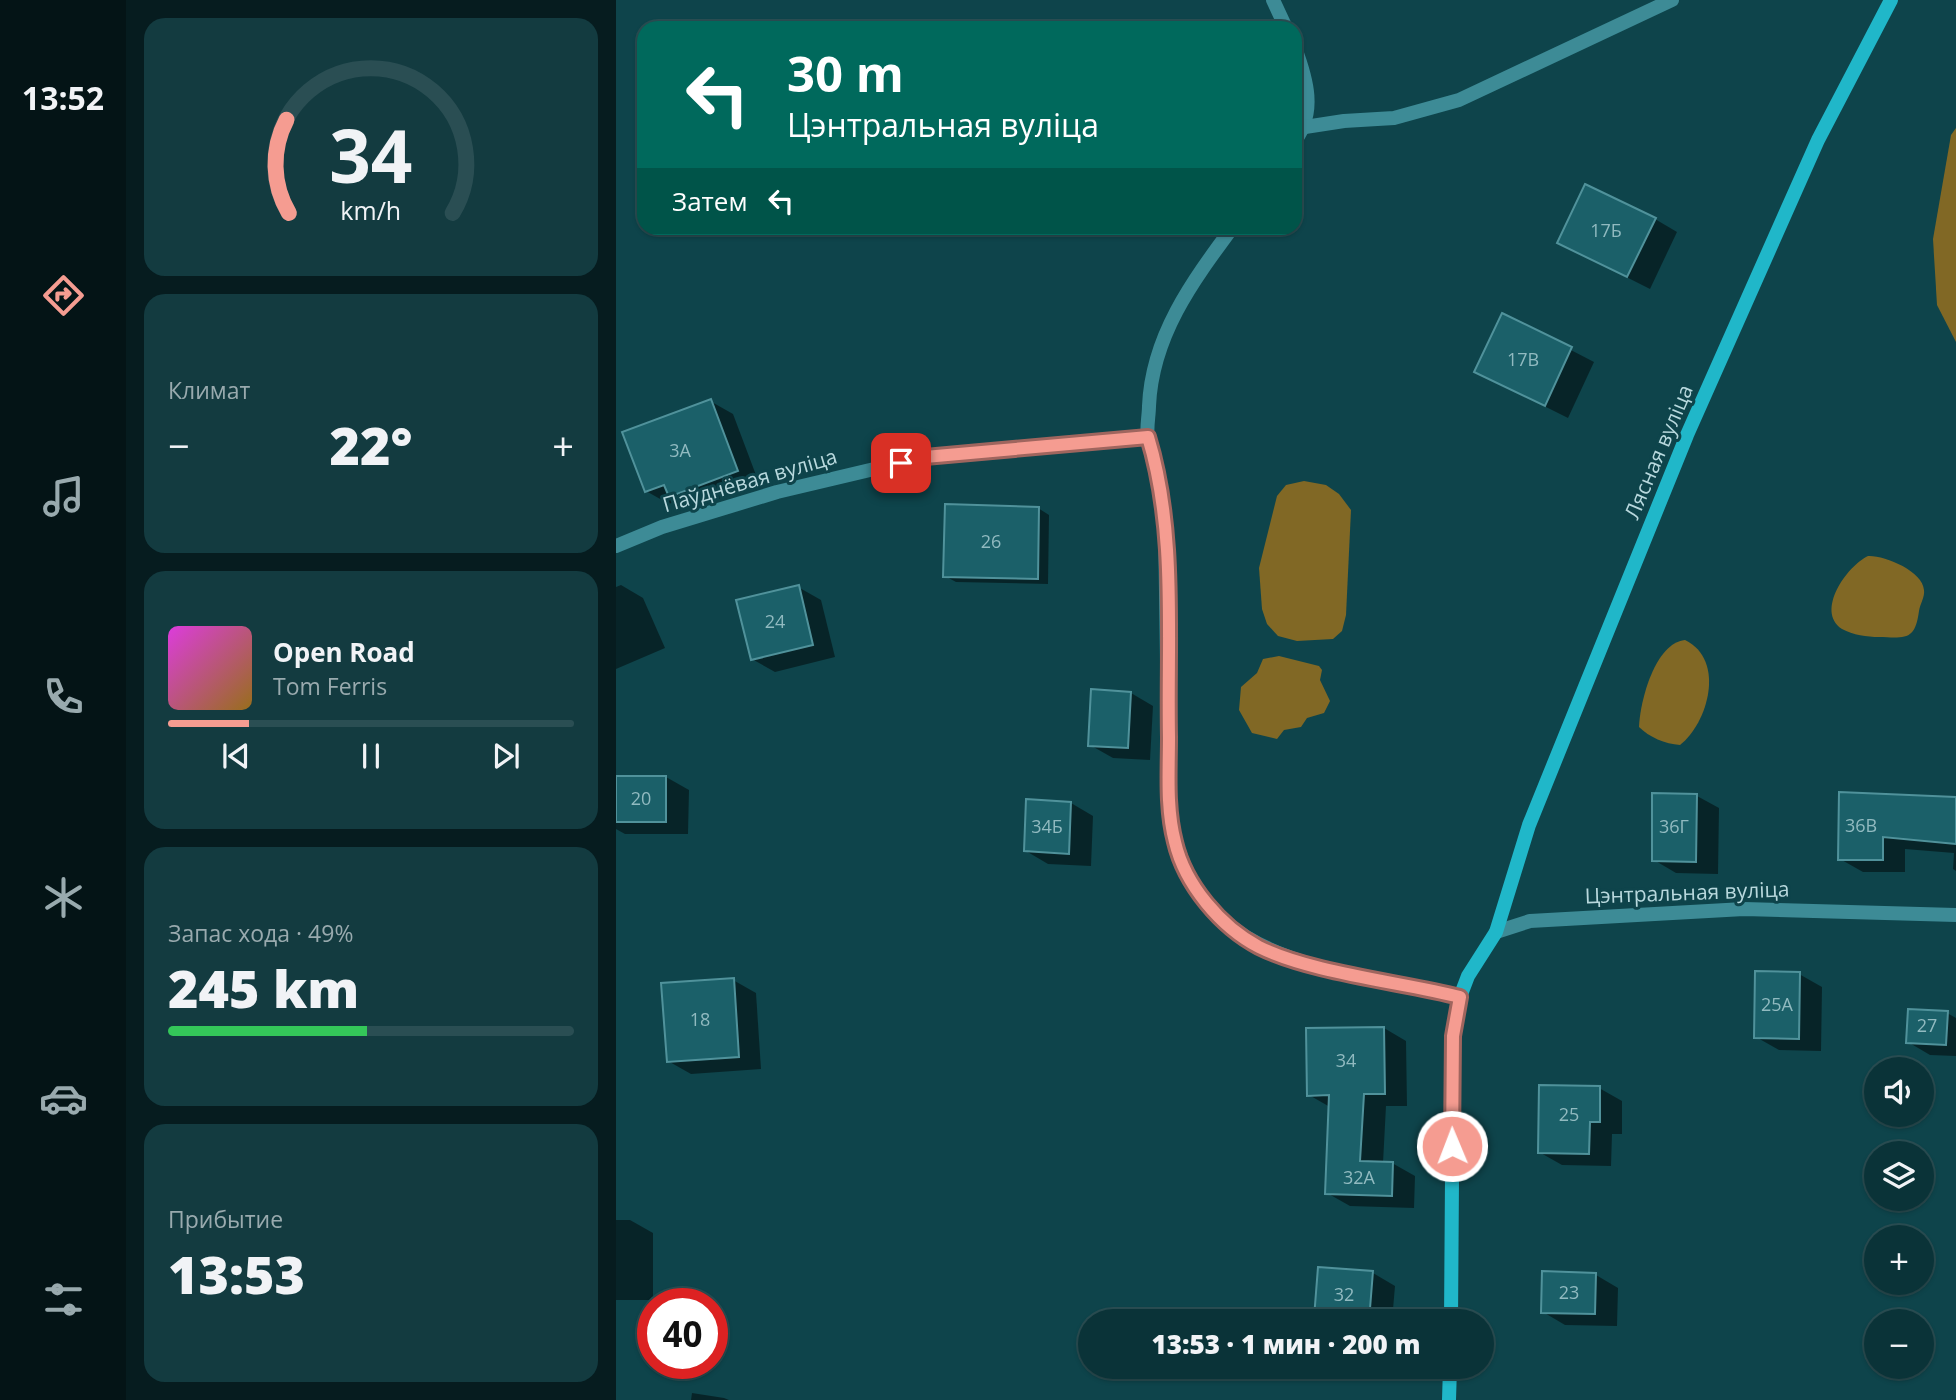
<!DOCTYPE html>
<html lang="ru">
<head>
<meta charset="utf-8">
<style>
	body { margin:0; font-family:"Open Sans",sans-serif; background:#133b40; color:#f1f3f6; height:100vh; display:flex; flex-direction:column; font-size:26px; white-space:nowrap }
	* { box-sizing:border-box; margin:0 }
	p { font-size:23px; color:#99aaae }
	.icon { flex:none; width:38px; height:38px; fill:none; stroke:currentColor; stroke-width:2; stroke-linecap:round; stroke-linejoin:round }
	.map { position:relative; flex:1; overflow:hidden }
	.panel { display:flex; flex-direction:column; gap:18px; padding:18px; background:#061c1f; width:490px }
	.panel>* { flex:none }
	.top-card { position:absolute; left:21px; top:21px; width:665px; height:214px; border-radius:21px; box-shadow:0 2px 5px #0004,0 0 0 2px #2a4e53; background:#00695c; color:#fff; overflow:hidden }
	.controls { position:absolute; left:1248px; top:1057px; display:grid; gap:14px }
	.controls a { display:grid; place-items:center; width:70px; height:70px; border-radius:50%; background:#0a3338; box-shadow:0 2px 5px #0004,0 0 0 2px #2a4e53; font-size:35px }
	.speed { position:absolute; left:21px; top:1288px; display:flex; gap:14px; font-size:35px; font-weight:700; text-align:center }
	.speed>* { display:grid; place-content:center; width:91px; height:91px; border-radius:50%; background:#0a3338; box-shadow:0 2px 5px #0004,0 0 0 2px #2a4e53; line-height:1 }
	.speed .limit { border:10px solid #d22; background:#fff; color:#111 }
	.pin { position:absolute; display:grid; place-items:center; width:60px; height:60px; color:#fff; margin:-30px; border-radius:14px; box-shadow:0 4px 10px #0006 }
	.me { position:absolute; width:77px; margin:-38px; rotate:359deg; stroke-linejoin:round; filter:drop-shadow(0 0 5px #0008) }
	.turn { display:flex; align-items:center; gap:24px; height:147px; padding:0 35px; font-size:32px }
	.turn .icon { width:91px; height:91px; stroke-width:2.5 }
	.turn b { display:block; font-size:49px; line-height:60px }
	.then { display:flex; align-items:center; height:66px; padding:0 35px; background:#0003; gap:14px; font-size:26px }
	.big { font-size:52px; font-weight:800; line-height:1.1 }
	.panel .widget { flex:1; display:flex; flex-direction:column; justify-content:center; gap:10px; min-width:0; padding:0 24px; border-radius:21px; background:#133b40 }
	.panel .dial { align-items:center; gap:0 }
	.dial svg { height:182px; overflow:visible; fill:none; stroke:#2a4e53; stroke-width:7; stroke-linecap:round; text-anchor:middle }
	.dial text { fill:#f1f3f6; stroke:none }
	.song { display:flex; align-items:center; gap:21px }
	.cover { width:84px; height:84px; border-radius:10px; background:linear-gradient(135deg,hsl(300 70% 55%),hsl(40 70% 35%)) }
	.played { height:7px; border-radius:4px; background:linear-gradient(90deg,#f59c91 20%,#2a4e53 20%) }
	.keys { display:flex; justify-content:space-around; direction:ltr }
	.heat { display:flex; justify-content:space-between; align-items:center; font-size:38px; direction:ltr }
	.charge { height:10px; border-radius:5px; background:linear-gradient(90deg,#34c759 49%,#2a4e53 0) }
	.trip { position:absolute; left:462px; top:1309px; width:416px; height:70px; border-radius:35px; background:#0a3338; box-shadow:0 2px 5px #0004,0 0 0 2px #2a4e53; font-weight:800; line-height:70px; text-align:center }
	main { display:flex; flex:1; min-height:0 }
	.tabs { display:flex; flex-direction:column; width:126px; justify-content:space-around; align-items:center; background:#041416; color:#99aaae }
	.tabs .icon { width:49px; height:49px }
	.tabs .active { color:#f59c91 }
	.tabs b { font-size:32px; color:#f1f3f6 }
	.map>svg:first-child { display:block }
	.water { fill:#816825 }
	.shadow { fill:#0007 }
	.building { fill:#1b6069; stroke:#50929b; stroke-width:2 }
	.lines { fill:none; stroke-linecap:round; stroke-linejoin:round }
	.street { stroke:#3d8b96; stroke-width:14 }
	.secondary { stroke:#20b7c9; stroke-width:14 }
	.route-casing { stroke:#9f655e; stroke-width:18 }
	.route { stroke:#f59c91; stroke-width:12 }
	.labels { text-anchor:middle; stroke-width:6; stroke-linejoin:round; paint-order:stroke }
	.number-label { font-size:18px; fill:#91bac0 }
	.street-label { font-size:21px; fill:#b8d8dd; stroke:#0e444b }
</style>
</head>
<body>
<main>
<nav class="tabs">
<b>13:52</b>
<svg class="icon active" aria-label="directions" viewBox="0 0 24 24"><path d="M12 3l9 9-9 9-9-9zM9 14v-3h6M13 9l2 2-2 2"/></svg>
<svg class="icon" aria-label="music" viewBox="0 0 24 24"><path d="M9 18V5l10-2v13"/><circle cx="6" cy="18" r="3"/><circle cx="16" cy="16" r="3"/></svg>
<svg class="icon" aria-label="phone" viewBox="0 0 24 24"><path d="M5 4h4l2 5-3 2q2 4 5 5l2-3 5 2v4C11 20 4 13 5 4z"/></svg>
<svg class="icon" aria-label="climate" viewBox="0 0 24 24"><path d="M12 3v18M4 7l16 10M4 17L20 7"/></svg>
<svg class="icon" aria-label="car" viewBox="0 0 24 24"><path d="M5 17H2v-5l4-1 3-4h7l3 4 3 1v5h-3M9 17h6M6 11h13"/><circle cx="7" cy="17" r="2"/><circle cx="17" cy="17" r="2"/></svg>
<svg class="icon" aria-label="filters" viewBox="0 0 24 24"><path d="M4 7h16M4 17h16"/><circle cx="9" cy="7" r="2"/><circle cx="15" cy="17" r="2"/></svg>
</nav>
<section class="panel">
<div class="widget dial"><svg viewBox="0 0 100 80">
<path d="M14 69A42 42 0 1 1 86 69"/>
<path d="M14 69A42 42 0 0 1 13 28" stroke="#f59c91"/>
<text x="50" y="56" font-size="32" font-weight="700">34</text>
<text x="50" y="72" font-size="11">km/h</text>
</svg></div>
<div class="widget"><p>Климат</p>
<div class="heat"><a>−</a><b class="big">22°</b><a>+</a></div>
</div>
<div class="widget">
<div class="song"><i class="cover"></i><div><b>Open Road</b><p>Tom Ferris</p></div></div>
<div class="played"></div>
<div class="keys"><svg class="icon" aria-label="previous" viewBox="0 0 24 24"><path d="M18 5L8 12l10 7zM5 5v14"/></svg><svg class="icon" aria-label="pause" viewBox="0 0 24 24"><path d="M8 5v14M16 5v14"/></svg><svg class="icon" aria-label="next" viewBox="0 0 24 24"><path d="M6 5l10 7-10 7zM19 5v14"/></svg></div>
</div>
<div class="widget"><p>Запас хода · 49%</p><b class="big">245 km</b><div class="charge"></div></div>
<div class="widget"><p>Прибытие</p><b class="big">13:53</b></div>
</section>
<div class="map">
<svg width="1340" height="1400" viewBox="0 0 1340 1400">
	<rect width="100%" height="100%" fill="#0e444b"/>
	<!-- water -->
	<g class="water">
		<path d="M1340 128V342L1321 305 1317 239 1335 135Z"/>
		<path d="M688 481 710 485 723 494 735 510 730 615 726 631 717 639 681 641 662 636 651 624 646 609 643 568 661 496 670 485Z"/>
		<path d="M1252 556C1268 555 1307 571 1308 590 1309 597 1304 604 1303 611 1299 640 1291 638 1263 637 1251 637 1237 635 1226 629 1199 611 1231 566 1252 556Z"/>
		<path d="M1069 640C1110 660 1092 723 1064 745 1049 744 1033 737 1023 727 1024 701 1039 643 1069 640Z"/>
		<path d="M663 656 703 666 706 670 704 680 714 701 708 713 691 718 685 727 668 730 661 739 636 733 623 710 625 687 641 673 647 659Z"/>
	</g>
	<!-- shadow -->
	<g class="shadow">
		<path d="M1039 219 1061 232 1034 289 943 243Z"/>
		<path d="M887 315 978 362 952 418 860 372Z"/>
		<path d="M94 401 117 414 143 483 77 509 62 500 53 504 30 491Z"/>
		<path d="M422 508 433 515 432 584 340 582 329 576Z"/>
		<path d="M5 585 27 598 49 648 0 669V587Z"/>
		<path d="M182 587 205 600 219 657 159 672 136 659Z"/>
		<path d="M515 693 537 706 534 760 497 758 474 745Z"/>
		<path d="M0 777H50L73 790 72 834H9L0 829Z"/>
		<path d="M1225 794 1340 799V871L1337 869 1338 853 1289 849V872H1247L1224 859Z"/>
		<path d="M1081 796 1103 808 1102 874 1060 873 1038 860Z"/>
		<path d="M455 803 477 816 475 866 432 864 410 851Z"/>
		<path d="M1183 974 1206 987 1205 1051 1163 1050 1140 1037Z"/>
		<path d="M117 980 140 993 145 1069 75 1074 52 1061Z"/>
		<path d="M1331 1013 1340 1018V1056L1314 1055 1292 1042Z"/>
		<path d="M768 1028 790 1041 791 1106H770L767 1163H776L799 1176 798 1208 734 1206 711 1193 714 1107 693 1095Z"/>
		<path d="M983 1088 1006 1101V1134H996L995 1166 946 1165 923 1152Z"/>
		<path d="M0 1220H14L37 1233V1300H0Z"/>
		<path d="M757 1273 779 1286 776 1321H707L700 1317Z"/>
		<path d="M980 1275 1002 1288 1001 1326 949 1325 927 1312Z"/>
		<path d="M76 1393 108 1398 113 1400H75Z"/>
	</g>
	<!-- building -->
	<g class="building">
		<path d="M969 184 1040 218 1011 277 941 243Z"/>
		<path d="M886 313 956 347 929 406 858 372Z"/>
		<path d="M95 399 122 471 53 497 48 485 29 492 6 432Z"/>
		<path d="M329 504 423 507 422 579 327 577Z"/>
		<path d="M183 585 197 645 135 660 120 600Z"/>
		<path d="M475 689 515 692 512 748 472 746Z"/>
		<rect x="0" y="776" width="50" height="46"/>
		<path d="M1223 792 1340 797V844L1267 837V860H1222Z"/>
		<path d="M1036 793 1081 794 1080 862 1036 861Z"/>
		<path d="M410 799 455 802 453 854 408 851Z"/>
		<path d="M1139 971 1184 972 1183 1039 1138 1038Z"/>
		<path d="M118 978 123 1057 51 1062 45 983Z"/>
		<path d="M1292 1009 1332 1011 1330 1045 1290 1043Z"/>
		<path d="M768 1027 769 1094H748L744 1161 777 1162 776 1196 709 1194 713 1095 691 1096 690 1028Z"/>
		<path d="M923 1085 984 1086V1122H974L973 1154 922 1153Z"/>
		<path d="M702 1267 757 1271 753 1321 698 1318Z"/>
		<path d="M926 1271 980 1273 979 1314 925 1313Z"/>
	</g>
	<g class="lines">
		<!-- street -->
		<g class="street">
			<path d="M657 0 670 28"/>
			<path d="M679 48C691 80 700 112 679 141"/>
			<path d="M689 127 728 121 778 118 843 100 1056 0"/>
			<path d="M616 228C576 282 536 336 533 406 533 416 530 428 532 438 537 467 547 493 549 523L553 802C570 970 715 965 844 997"/>
			<path d="M0 546 46 527 161 492 309 457 532 437"/>
			<path d="M880 932 914 921 1128 909 1340 915"/>
		</g>
		<!-- secondary -->
		<g class="secondary">
			<path d="M835 1321 837 1036 844 997 852 976 880 932 913 825 1071 435 1202 140 1275 0"/>
			<path d="M833 1400 834 1367"/>
		</g>
	</g>
	<g class="lines">
		<defs>
			<path id="route" d="M285 463 309 457 532 437C561 532 551 638 553 737 553 771 550 808 559 842 569 885 605 927 643 947 695 973 785 982 844 997L837 1036 836 1146"/>
		</defs>
		<!-- route casing -->
		<use href="#route" class="route-casing"/>
		<!-- route -->
		<use href="#route" class="route"/>
	</g>
	<g class="labels">
		<!-- number labels -->
		<g class="number-label">
			<text x="990" y="237">17Б</text>
			<text x="907" y="366">17В</text>
			<text x="64" y="457">3А</text>
			<text x="375" y="548">26</text>
			<text x="159" y="628">24</text>
			<text x="25" y="805">20</text>
			<text x="1245" y="832">36В</text>
			<text x="431" y="833">34Б</text>
			<text x="1058" y="833">36Г</text>
			<text x="1161" y="1011">25А</text>
			<text x="84" y="1026">18</text>
			<text x="1311" y="1032">27</text>
			<text x="730" y="1067">34</text>
			<text x="953" y="1121">25</text>
			<text x="743" y="1184">32А</text>
			<text x="953" y="1299">23</text>
			<text x="728" y="1301">32</text>
		</g>
		<!-- street labels -->
		<g class="street-label">
			<text transform="translate(1043 452) rotate(-67)" y="7">Лясная вуліца</text>
			<text transform="translate(134 481) rotate(-16)" y="7">Паўднёвая вуліца</text>
			<text transform="translate(1071 893) rotate(-2)" y="7">Цэнтральная вуліца</text>
		</g>
	</g>
</svg>
<div class="controls">
<a><svg class="icon" aria-label="sound" viewBox="0 0 24 24"><path d="M4 9h4l5-4v14l-5-4H4zM17 9q2 3 0 6"/></svg></a>
<a><svg class="icon" aria-label="layers" viewBox="0 0 24 24"><path d="M12 4l9 5-9 5-9-5zM3 14l9 5 9-5"/></svg></a>
<a>+</a>
<a>−</a>
</div>
<div class="speed"><div class="limit">40</div></div>
<div class="pin" style="left:285px;top:463px;background:#d93025"><svg class="icon" aria-label="arrive" viewBox="0 0 24 24"><path d="M6 21V4h12l-3 4 3 4H6"/></svg></div>
<svg class="me" style="left:836px;top:1146px" viewBox="-20 -20 40 40"><circle r="17" fill="#f59c91" stroke="#fff" stroke-width="3"/><path d="M0-11L8 9 0 5-8 9z" fill="#fff"/></svg>
<div class="trip">13:53 · 1 мин · 200 m</div>
<div class="top-card">
<div class="turn"><svg class="icon" aria-label="left" viewBox="0 0 24 24"><path d="M17 20v-9H6M10 6l-5 5 5 5"/></svg><div><b>30 m</b>Цэнтральная вуліца</div></div>
<div class="then">Затем<svg class="icon" aria-label="left" viewBox="0 0 24 24"><path d="M17 20v-9H6M10 6l-5 5 5 5"/></svg></div>
</div>
</div>
</main>
</body>
</html>
